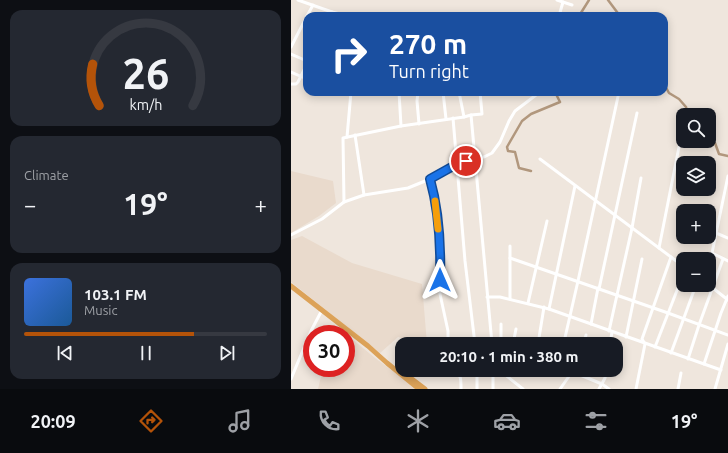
<!DOCTYPE html>
<html lang="en">
<head>
<meta charset="utf-8">
<style>
	body { margin:0; font-family:Ubuntu,sans-serif; background:#242831; color:#f1f3f6; height:100vh; display:flex; flex-direction:column; font-size:15px; white-space:nowrap }
	* { box-sizing:border-box; margin:0 }
	p { font-size:13px; color:#9ea1a6 }
	.icon { flex:none; width:22px; height:22px; fill:none; stroke:currentColor; stroke-width:2; stroke-linecap:round; stroke-linejoin:round }
	.map { position:relative; flex:1; overflow:hidden }
	.drawer { display:flex; flex-direction:column; gap:10px; padding:10px; background:#0d0f14; width:291px }
	.drawer>* { flex:none }
	.top-card { position:absolute; left:12px; top:12px; width:365px; height:84px; border-radius:12px; box-shadow:0 2px 10px #0003; background:#1a4fa0; color:#fff; overflow:hidden }
	.controls { position:absolute; left:385px; top:108px; display:grid; gap:8px }
	.controls a { display:grid; place-items:center; width:40px; height:40px; border-radius:8px; background:#171b24; box-shadow:0 2px 10px #0003; font-size:20px }
	.speed { position:absolute; left:12px; top:325px; display:flex; gap:8px; font-size:20px; font-weight:700; text-align:center }
	.speed>* { display:grid; place-content:center; width:52px; height:52px; border-radius:50%; background:#171b24; box-shadow:0 2px 10px #0003; line-height:1 }
	.speed .limit { border:6px solid #d22; background:#fff; color:#111 }
	.pin { position:absolute; display:grid; place-items:center; width:34px; height:34px; color:#fff; margin:-17px; border:2px solid #fff; border-radius:50%; box-shadow:0 1px 4px #0007 }
	.me { position:absolute; width:44px; margin:-22px; rotate:0deg; stroke-linejoin:round; filter:drop-shadow(0 0 3px #0008) }
	.turn { display:flex; align-items:center; gap:14px; height:84px; padding:0 20px; font-size:18px }
	.turn .icon { width:52px; height:52px; stroke-width:2.5 }
	.turn b { display:block; font-size:28px; line-height:34px }
	.big { font-size:30px; font-weight:600; line-height:1.1 }
	.drawer .widget { flex:1; display:flex; flex-direction:column; justify-content:center; gap:6px; min-width:0; padding:0 14px; border-radius:12px; background:#242831 }
	.drawer .dial { align-items:center; gap:0 }
	.dial svg { height:104px; overflow:visible; fill:none; stroke:#363941; stroke-width:7; stroke-linecap:round; text-anchor:middle }
	.dial text { fill:#f1f3f6; stroke:none }
	.song { display:flex; align-items:center; gap:12px }
	.cover { width:48px; height:48px; border-radius:6px; background:linear-gradient(135deg,hsl(220 70% 55%),hsl(210 70% 35%)) }
	.played { height:4px; border-radius:2px; background:linear-gradient(90deg,#b45309 70%,#363941 70%) }
	.keys { display:flex; justify-content:space-around; direction:ltr }
	.heat { display:flex; justify-content:space-between; align-items:center; font-size:22px; direction:ltr }
	.trip { position:absolute; left:104px; top:337px; width:228px; height:40px; border-radius:12px; background:#171b24; box-shadow:0 2px 10px #0003; font-weight:600; line-height:40px; text-align:center }
	.menu { display:flex; height:64px; justify-content:space-around; align-items:center; background:#090b0e; color:#9ea1a6 }
	.menu .icon { width:28px; height:28px }
	.menu .on { color:#b45309 }
	.menu b { font-size:18px; color:#f1f3f6 }
	main { display:flex; flex:1; min-height:0 }
	.map>svg:first-child { display:block }
	.built { fill:#e9dacc }
	.lines { fill:none; stroke-linecap:round; stroke-linejoin:round }
	.canal { stroke:#b1977d; stroke-width:2.5 }
	.minor { stroke:#fff; stroke-width:3 }
	.trunk { stroke:#dca258; stroke-width:5 }
	.route-casing { stroke:#114b97; stroke-width:10 }
	.route { stroke:#1a73e8; stroke-width:7 }
	.slow { stroke:#f59e0b; stroke-width:7 }
</style>
</head>
<body>
<main>
<section class="drawer">
<div class="widget dial"><svg viewBox="0 0 100 80">
<path d="M14 69A42 42 0 1 1 86 69"/>
<path d="M14 69A42 42 0 0 1 9 37" stroke="#b45309"/>
<text x="50" y="56" font-size="32" font-weight="700">26</text>
<text x="50" y="72" font-size="11">km/h</text>
</svg></div>
<div class="widget"><p>Climate</p>
<div class="heat"><a>−</a><b class="big">19°</b><a>+</a></div>
</div>
<div class="widget">
<div class="song"><i class="cover"></i><div><b>103.1 FM</b><p>Music</p></div></div>
<div class="played"></div>
<div class="keys"><svg class="icon" aria-label="previous" viewBox="0 0 24 24"><path d="M18 5L8 12l10 7zM5 5v14"/></svg><svg class="icon" aria-label="pause" viewBox="0 0 24 24"><path d="M8 5v14M16 5v14"/></svg><svg class="icon" aria-label="next" viewBox="0 0 24 24"><path d="M6 5l10 7-10 7zM19 5v14"/></svg></div>
</div>
</section>
<div class="map">
<svg width="437" height="389" viewBox="0 0 437 389">
	<rect width="100%" height="100%" fill="#efe6dd"/>
	<!-- built -->
	<g class="built">
		<path d="M0 171 42 181 45 203 28 216 0 233Z"/>
		<path d="M11 236 61 263 131 284 136 344H132L107 337 89 353 0 282V240Z"/>
		<path d="M55 334 84 358 126 389H27L32 368H55Z"/>
	</g>
	<g class="lines">
		<!-- canal -->
		<g class="canal">
			<path d="M317 0 329 16"/>
			<path d="M288 16 298 0"/>
			<path d="M373 84 378 93 388 99 395 107 397 115"/>
			<path d="M415 141 424 143 428 154 437 156"/>
			<path d="M240 171 228 168 224 152 217 151 216 147 231 121 240 114 269 102 264 92"/>
		</g>
		<!-- minor -->
		<g class="minor">
			<path d="M7 0 41 12"/>
			<path d="M266 0 281 5"/>
			<path d="M16 16 22 5"/>
			<path d="M39 16 41 12 57 16"/>
			<path d="M268 16 272 2"/>
			<path d="M0 47 16 16"/>
			<path d="M0 54 16 61"/>
			<path d="M0 72 16 79"/>
			<path d="M0 84H5L7 82 16 64"/>
			<path d="M108 92 110 126"/>
			<path d="M127 92 126 101 128 124"/>
			<path d="M152 92 155 119"/>
			<path d="M168 92 173 117 180 115 201 344"/>
			<path d="M180 115 191 114 189 92"/>
			<path d="M162 118 174 261 184 344"/>
			<path d="M64 135 73 195"/>
			<path d="M56 137 60 92"/>
			<path d="M249 159 392 266"/>
			<path d="M437 176 421 253 437 261"/>
			<path d="M139 179 146 214 149 266V294L157 331V344"/>
			<path d="M53 202 52 138 110 126 173 117"/>
			<path d="M341 228 350 178"/>
			<path d="M425 233 437 238"/>
			<path d="M0 235 31 219 53 202 73 195 117 188 139 179 166 164 184 157H193L201 153 209 142 218 121 224 111 249 92"/>
			<path d="M219 246V299"/>
			<path d="M368 248 388 147"/>
			<path d="M219 258 377 313 437 335"/>
			<path d="M418 285 437 300"/>
			<path d="M308 289 346 113"/>
			<path d="M326 295 341 228"/>
			<path d="M196 297H209L258 309 430 370"/>
			<path d="M237 303 256 221"/>
			<path d="M258 309 284 186"/>
			<path d="M210 324V342"/>
			<path d="M300 324 307 288"/>
			<path d="M318 331 326 295"/>
			<path d="M335 337 351 259"/>
			<path d="M201 341 210 342 214 344"/>
			<path d="M273 342 287 281 328 92"/>
			<path d="M222 344 225 329"/>
			<path d="M247 344 253 307"/>
			<path d="M293 344 295 335"/>
			<path d="M319 344 321 332"/>
			<path d="M364 347 392 275"/>
			<path d="M380 353 405 285"/>
			<path d="M397 359 408 325 432 259"/>
			<path d="M413 364 430 313 437 296"/>
			<path d="M163 370C171 375 170 381 170 389"/>
			<path d="M202 370V389"/>
			<path d="M208 370 232 389"/>
			<path d="M277 370 311 384 318 389"/>
			<path d="M0 379 20 331 31 310"/>
			<path d="M186 389V370"/>
			<path d="M269 389 281 372"/>
			<path d="M308 389 314 378 315 370"/>
			<path d="M345 389 354 344 351 339 380 257"/>
			<path d="M387 389 390 373"/>
			<path d="M424 389 437 344"/>
		</g>
		<!-- trunk -->
		<g class="trunk">
			<path d="M0 286 77 346 96 363 128 389"/>
			<path d="M109 370 134 389"/>
		</g>
	</g>
	<g class="lines">
		<defs>
			<path id="route" d="M149 280C150 247 148 211 139 179L166 164 175 161"/>
		</defs>
		<!-- route casing -->
		<use href="#route" class="route-casing"/>
		<!-- route -->
		<use href="#route" class="route"/>
		<!-- slow -->
		<path class="slow" d="M144 201 147 229"/>
	</g>
</svg>
<div class="controls">
<a><svg class="icon" aria-label="search" viewBox="0 0 24 24"><circle cx="10" cy="10" r="6"/><path d="M15 15l6 6"/></svg></a>
<a><svg class="icon" aria-label="layers" viewBox="0 0 24 24"><path d="M12 4l9 5-9 5-9-5zM3 14l9 5 9-5"/></svg></a>
<a>+</a>
<a>−</a>
</div>
<div class="speed"><div class="limit">30</div></div>
<div class="pin" style="left:175px;top:161px;background:#d93025"><svg class="icon" aria-label="arrive" viewBox="0 0 24 24"><path d="M6 21V4h12l-3 4 3 4H6"/></svg></div>
<svg class="me" style="left:149px;top:280px" viewBox="-20 -20 40 40"><path d="M0-17L14 15 0 8-14 15z" fill="#1a73e8" stroke="#fff" stroke-width="4"/></svg>
<div class="trip">20:10 · 1 min · 380 m</div>
<div class="top-card">
<div class="turn"><svg class="icon" aria-label="right" viewBox="0 0 24 24"><path d="M7 20v-9h11M14 6l5 5-5 5"/></svg><div><b>270 m</b>Turn right</div></div>
</div>
</div>
</main>
<nav class="menu">
<b>20:09</b>
<svg class="icon on" aria-label="directions" viewBox="0 0 24 24"><path d="M12 3l9 9-9 9-9-9zM9 14v-3h6M13 9l2 2-2 2"/></svg>
<svg class="icon" aria-label="music" viewBox="0 0 24 24"><path d="M9 18V5l10-2v13"/><circle cx="6" cy="18" r="3"/><circle cx="16" cy="16" r="3"/></svg>
<svg class="icon" aria-label="phone" viewBox="0 0 24 24"><path d="M5 4h4l2 5-3 2q2 4 5 5l2-3 5 2v4C11 20 4 13 5 4z"/></svg>
<svg class="icon" aria-label="climate" viewBox="0 0 24 24"><path d="M12 3v18M4 7l16 10M4 17L20 7"/></svg>
<svg class="icon" aria-label="car" viewBox="0 0 24 24"><path d="M5 17H2v-5l4-1 3-4h7l3 4 3 1v5h-3M9 17h6M6 11h13"/><circle cx="7" cy="17" r="2"/><circle cx="17" cy="17" r="2"/></svg>
<svg class="icon" aria-label="filters" viewBox="0 0 24 24"><path d="M4 7h16M4 17h16"/><circle cx="9" cy="7" r="2"/><circle cx="15" cy="17" r="2"/></svg>
<b>19°</b>
</nav>
</body>
</html>
